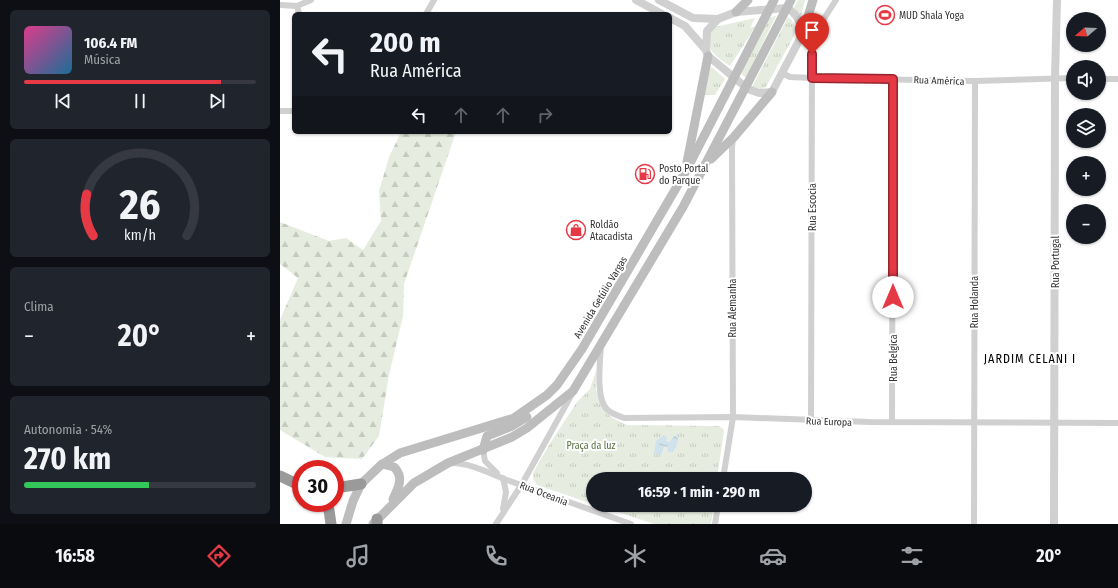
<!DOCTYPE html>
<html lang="pt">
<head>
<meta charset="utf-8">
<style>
	body { margin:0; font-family:"Fira Sans Condensed",sans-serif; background:#20242c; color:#f1f3f6; height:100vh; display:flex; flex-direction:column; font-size:15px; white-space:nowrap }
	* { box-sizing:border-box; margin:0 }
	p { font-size:13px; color:#9ea1a6 }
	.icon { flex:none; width:22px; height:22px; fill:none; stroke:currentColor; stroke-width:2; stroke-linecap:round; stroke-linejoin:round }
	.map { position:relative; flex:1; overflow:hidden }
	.details { display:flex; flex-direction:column; gap:10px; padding:10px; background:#0d0f14; width:280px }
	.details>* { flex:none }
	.top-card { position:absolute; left:12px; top:12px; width:380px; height:122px; border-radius:6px; box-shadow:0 1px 3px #0004; background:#171b24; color:#f1f3f6; overflow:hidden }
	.needle { width:26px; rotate:251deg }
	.controls { position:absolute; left:786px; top:12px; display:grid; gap:8px }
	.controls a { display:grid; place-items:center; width:40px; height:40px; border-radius:50%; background:#171b24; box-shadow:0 1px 3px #0004; font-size:20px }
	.speed { position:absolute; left:12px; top:460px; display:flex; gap:8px; font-size:20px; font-weight:700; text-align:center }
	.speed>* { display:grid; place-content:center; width:52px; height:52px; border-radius:50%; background:#171b24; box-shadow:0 1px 3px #0004; line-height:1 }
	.speed .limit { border:6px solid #d22; background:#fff; color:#111 }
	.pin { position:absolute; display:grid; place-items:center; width:34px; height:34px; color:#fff; margin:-41px -17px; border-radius:50% 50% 50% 0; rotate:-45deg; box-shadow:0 0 4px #0007 }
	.pin .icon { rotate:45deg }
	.me { position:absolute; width:44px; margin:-22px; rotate:0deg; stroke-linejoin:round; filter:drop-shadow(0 0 3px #0008) }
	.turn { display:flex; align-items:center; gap:14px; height:84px; padding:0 12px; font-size:18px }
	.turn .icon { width:52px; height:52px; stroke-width:2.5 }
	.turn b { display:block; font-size:28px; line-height:34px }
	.lanes { display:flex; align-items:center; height:38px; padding:0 12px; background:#0003; justify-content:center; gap:20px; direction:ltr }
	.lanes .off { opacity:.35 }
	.big { font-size:30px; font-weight:700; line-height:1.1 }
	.details .widget { flex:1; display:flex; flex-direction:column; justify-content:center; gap:6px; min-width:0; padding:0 14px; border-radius:6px; background:#20242c }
	.details .dial { align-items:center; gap:0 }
	.dial svg { height:104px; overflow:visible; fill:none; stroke:#363941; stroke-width:7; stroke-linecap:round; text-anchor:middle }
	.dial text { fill:#f1f3f6; stroke:none }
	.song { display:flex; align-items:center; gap:12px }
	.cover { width:48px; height:48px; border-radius:6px; background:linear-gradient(135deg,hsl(330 70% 55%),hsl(200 70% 35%)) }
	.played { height:4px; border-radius:2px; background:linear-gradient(90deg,#e63946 85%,#363941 85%) }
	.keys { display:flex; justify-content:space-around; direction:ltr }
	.heat { display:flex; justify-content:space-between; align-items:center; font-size:22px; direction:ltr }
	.charge { height:6px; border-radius:3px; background:linear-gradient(90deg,#34c759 54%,#363941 0) }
	.trip { position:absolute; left:306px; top:472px; width:226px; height:40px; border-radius:20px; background:#171b24; box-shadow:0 1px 3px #0004; font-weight:700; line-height:40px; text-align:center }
	.menu { display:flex; height:64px; justify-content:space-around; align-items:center; background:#090b0e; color:#9ea1a6 }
	.menu .icon { width:28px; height:28px }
	.menu .current { color:#e63946 }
	.menu b { font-size:18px; color:#f1f3f6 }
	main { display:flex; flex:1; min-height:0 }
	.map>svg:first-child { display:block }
	.grass { fill:url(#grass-tufts) }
	.forest { fill:url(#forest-firs) }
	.water { fill:url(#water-ripples) }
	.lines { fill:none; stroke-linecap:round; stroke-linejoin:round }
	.minor { stroke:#d0d0d0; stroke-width:6 }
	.tertiary { stroke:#d0d0d0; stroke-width:8 }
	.secondary { stroke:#bdbdbd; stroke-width:9 }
	.motorway { stroke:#9a9a9a; stroke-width:11 }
	.route-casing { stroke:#96252e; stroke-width:10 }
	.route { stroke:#e63946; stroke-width:7 }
	.labels { text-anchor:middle; stroke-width:4; stroke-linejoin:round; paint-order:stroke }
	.poi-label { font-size:10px; fill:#333; stroke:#fff; text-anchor:start }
	.street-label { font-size:10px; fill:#333; stroke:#fff }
	.park-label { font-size:10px; fill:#56703f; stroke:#fff }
	.quarter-label { font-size:12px; letter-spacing:1px; fill:#000; stroke:#fff }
</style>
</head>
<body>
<main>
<section class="details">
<div class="widget">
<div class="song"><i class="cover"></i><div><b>106.4 FM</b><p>Música</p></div></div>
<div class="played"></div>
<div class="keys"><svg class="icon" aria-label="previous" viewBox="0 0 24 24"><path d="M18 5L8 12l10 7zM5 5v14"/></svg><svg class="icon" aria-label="pause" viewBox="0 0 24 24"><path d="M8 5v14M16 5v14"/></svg><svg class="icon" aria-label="next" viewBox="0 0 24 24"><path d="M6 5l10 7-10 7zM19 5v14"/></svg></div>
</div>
<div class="widget dial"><svg viewBox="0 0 100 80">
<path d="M14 69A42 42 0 1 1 86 69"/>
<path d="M14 69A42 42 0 0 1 9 37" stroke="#e63946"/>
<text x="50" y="56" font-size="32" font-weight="700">26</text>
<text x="50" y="72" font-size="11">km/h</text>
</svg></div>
<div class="widget"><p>Clima</p>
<div class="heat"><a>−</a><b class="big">20°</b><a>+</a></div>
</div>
<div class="widget"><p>Autonomia · 54%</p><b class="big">270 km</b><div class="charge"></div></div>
</section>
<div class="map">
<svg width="838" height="524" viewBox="0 0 838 524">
	<defs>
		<pattern id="grass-tufts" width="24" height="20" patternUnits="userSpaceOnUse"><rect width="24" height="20" fill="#e6ecdf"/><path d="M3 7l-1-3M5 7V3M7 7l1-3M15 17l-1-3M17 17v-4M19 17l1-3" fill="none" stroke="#c6cbc0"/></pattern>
		<pattern id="forest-firs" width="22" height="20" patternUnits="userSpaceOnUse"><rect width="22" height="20" fill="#e6ecdf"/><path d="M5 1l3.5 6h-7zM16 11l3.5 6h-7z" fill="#c6cbc0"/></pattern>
		<pattern id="water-ripples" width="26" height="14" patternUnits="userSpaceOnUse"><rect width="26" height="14" fill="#cfe2ee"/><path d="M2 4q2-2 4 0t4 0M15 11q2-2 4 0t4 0" fill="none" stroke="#b2c2cd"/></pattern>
	</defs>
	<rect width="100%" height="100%" fill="#fff"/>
	<!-- grass -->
	<g class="grass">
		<path d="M518 0H525L521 16 514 7Z"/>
		<path d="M496 16 466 77 463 76 461 72 489 18Z"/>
		<path d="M508 17C515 23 516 27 514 36L486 87 481 89 472 87Z"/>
		<path d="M475 18 470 28 476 26 450 66C436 57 418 44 435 27Z"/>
		<path d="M432 67 445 79 435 95H424L429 69Z"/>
		<path d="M316 371V390L323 409 331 417 347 425 439 426 444 430 437 479H313V504L257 485 253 479V473L269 445 297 402 310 389Z"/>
		<path d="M317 505H434L431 524H374Z"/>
	</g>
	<!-- forest -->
	<path class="forest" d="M121 132H176L124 284 123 316 109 375 99 436 82 459 45 457 0 430V320L18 278 0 264V222L49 241 66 238 83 250 101 221 99 191 109 157Z"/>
	<!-- water -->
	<path class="water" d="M384 435 386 436 387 442H390L394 436 397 435C399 441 397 448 392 452H388L387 446 384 447 381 455 374 454 376 441Z"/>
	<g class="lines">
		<!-- minor -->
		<g class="minor">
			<path d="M0 5 17 6 31 0"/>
			<path d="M17 6 19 14"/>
			<path d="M146 14 154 0"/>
			<path d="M502 73 510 77 532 78 695 81 793 78"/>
			<path d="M819 79H838"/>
			<path d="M0 111H14"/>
			<path d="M321 346C320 362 315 402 329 411 333 414 339 416 344 418L453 417 589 422 838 423"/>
			<path d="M531 420 532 54 538 28 556 0"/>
			<path d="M612 422 613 79"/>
			<path d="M203 450 205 461 217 473"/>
			<path d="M171 463C190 463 207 472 224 479 266 494 309 509 351 524"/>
			<path d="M443 479 453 417 452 148 453 138"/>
			<path d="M223 509 226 492 223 478"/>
			<path d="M216 524 242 484 292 394"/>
			<path d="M435 524 438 505"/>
			<path d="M694 524 695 81"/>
		</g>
		<!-- tertiary -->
		<g class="tertiary">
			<path d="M356 0 382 14"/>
			<path d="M379 0 413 18 438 19 456 12 506 8C518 13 519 22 523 33L492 92 479 93 468 89 428 56 426 50 405 26 390 18"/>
			<path d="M426 50 427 31 438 19"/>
			<path d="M774 524 775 78 777 0"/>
		</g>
		<!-- secondary -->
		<g class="secondary">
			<path d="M456 12 468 0"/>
			<path d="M523 33 533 0"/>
			<path d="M431 159 454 137 492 92"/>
			<path d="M407 162 428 56"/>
			<path d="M203 450 207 436 232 426 247 417"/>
			<path d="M102 464 114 467C124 477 119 487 113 499"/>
			<path d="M66 524 73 501 81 484 101 465 120 453 234 418 267 395 277 385 302 349 406 171 494 0"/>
			<path d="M93 524 134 483 168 463 232 437 247 428 293 391 403 207 511 0"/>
		</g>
		<!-- motorway -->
		<g class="motorway">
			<path d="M0 476 21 486"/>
			<path d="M55 488 81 484"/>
			<path d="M44 503 49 510 51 524"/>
			<path d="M97 524V519"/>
		</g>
	</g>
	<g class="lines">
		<defs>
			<path id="route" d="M532 54V78L613 79V297"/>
		</defs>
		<!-- route casing -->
		<use href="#route" class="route-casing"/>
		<!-- route -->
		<use href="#route" class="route"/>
	</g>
	<!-- icons -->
	<defs>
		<symbol id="stadium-ring" viewBox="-11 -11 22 22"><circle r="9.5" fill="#fff" stroke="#e63946" stroke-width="1.5"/><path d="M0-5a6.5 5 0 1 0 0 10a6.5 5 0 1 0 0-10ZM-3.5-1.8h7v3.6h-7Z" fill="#e63946"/></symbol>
		<symbol id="fuel-ring" viewBox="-11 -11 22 22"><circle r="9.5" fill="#fff" stroke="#e63946" stroke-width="1.5"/><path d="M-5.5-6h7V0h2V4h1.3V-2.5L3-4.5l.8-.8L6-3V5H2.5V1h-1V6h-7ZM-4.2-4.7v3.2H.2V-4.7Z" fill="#e63946"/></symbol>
		<symbol id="shop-ring" viewBox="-11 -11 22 22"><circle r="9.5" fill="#fff" stroke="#e63946" stroke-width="1.5"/><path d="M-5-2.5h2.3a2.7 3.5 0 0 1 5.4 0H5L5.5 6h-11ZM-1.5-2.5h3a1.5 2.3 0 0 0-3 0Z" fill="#e63946"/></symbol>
	</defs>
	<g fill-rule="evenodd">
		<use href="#stadium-ring" x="594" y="4" width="22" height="22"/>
		<use href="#fuel-ring" x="354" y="163" width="22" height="22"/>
		<use href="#shop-ring" x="285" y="219" width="22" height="22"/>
	</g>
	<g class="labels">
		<!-- poi labels -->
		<g class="poi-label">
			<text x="619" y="19">MUD Shala Yoga</text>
			<text x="379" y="172">Posto Portal<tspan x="379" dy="12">do Parque</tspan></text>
			<text x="310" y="228">Roldão<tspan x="310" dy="12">Atacadista</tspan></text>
		</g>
		<!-- street labels -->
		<g class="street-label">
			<text transform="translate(659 80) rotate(2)" y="4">Rua América</text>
			<text transform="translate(532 207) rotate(-90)" y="4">Rua Escocia</text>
			<text transform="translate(775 262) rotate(-90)" y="4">Rua Portugal</text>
			<text transform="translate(320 297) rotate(-59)" y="4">Avenida Getúlio Vargas</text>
			<text transform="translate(694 302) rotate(-90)" y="4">Rua Holanda</text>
			<text transform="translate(452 308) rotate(-90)" y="4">Rua Alemanha</text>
			<text transform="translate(613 358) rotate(-90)" y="4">Rua Belgica</text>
			<text transform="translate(549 421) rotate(2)" y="4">Rua Europa</text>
			<text transform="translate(264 493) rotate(21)" y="4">Rua Oceania</text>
		</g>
		<!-- park labels -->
		<g class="park-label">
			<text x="311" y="449">Praça da luz</text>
		</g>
		<!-- quarter labels -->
		<g class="quarter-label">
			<text x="750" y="363">JARDIM CELANI I</text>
		</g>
	</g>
</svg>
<div class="controls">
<a><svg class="needle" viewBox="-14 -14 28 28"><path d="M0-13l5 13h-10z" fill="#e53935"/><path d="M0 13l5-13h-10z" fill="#9ea1a6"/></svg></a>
<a><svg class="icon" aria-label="sound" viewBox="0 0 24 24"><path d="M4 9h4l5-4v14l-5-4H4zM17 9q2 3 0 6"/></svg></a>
<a><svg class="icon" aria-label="layers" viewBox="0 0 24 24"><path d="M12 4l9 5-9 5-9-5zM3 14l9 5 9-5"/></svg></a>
<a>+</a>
<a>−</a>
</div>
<div class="speed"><div class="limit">30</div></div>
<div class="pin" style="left:532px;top:54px;background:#d93025"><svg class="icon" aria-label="arrive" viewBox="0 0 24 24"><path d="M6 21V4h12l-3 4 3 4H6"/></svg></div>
<svg class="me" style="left:613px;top:297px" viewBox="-20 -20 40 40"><circle r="19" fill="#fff"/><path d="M0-13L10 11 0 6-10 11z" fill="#e63946"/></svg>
<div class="trip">16:59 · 1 min · 290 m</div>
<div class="top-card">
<div class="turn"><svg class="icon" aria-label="left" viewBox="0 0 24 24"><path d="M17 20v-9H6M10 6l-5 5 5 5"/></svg><div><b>200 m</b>Rua América</div></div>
<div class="lanes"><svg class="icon" aria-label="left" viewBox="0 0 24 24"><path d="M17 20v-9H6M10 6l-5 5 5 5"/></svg><svg class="icon off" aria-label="ahead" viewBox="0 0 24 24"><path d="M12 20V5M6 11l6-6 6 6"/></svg><svg class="icon off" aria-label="ahead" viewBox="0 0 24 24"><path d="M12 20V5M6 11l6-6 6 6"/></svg><svg class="icon off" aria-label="right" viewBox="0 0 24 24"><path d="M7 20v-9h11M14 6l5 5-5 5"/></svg></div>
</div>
</div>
</main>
<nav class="menu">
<b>16:58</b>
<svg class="icon current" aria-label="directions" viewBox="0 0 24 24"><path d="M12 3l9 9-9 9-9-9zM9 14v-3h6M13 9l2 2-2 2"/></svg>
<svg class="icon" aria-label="music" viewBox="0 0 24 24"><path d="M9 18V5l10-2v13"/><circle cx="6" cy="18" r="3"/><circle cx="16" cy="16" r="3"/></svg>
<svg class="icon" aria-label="phone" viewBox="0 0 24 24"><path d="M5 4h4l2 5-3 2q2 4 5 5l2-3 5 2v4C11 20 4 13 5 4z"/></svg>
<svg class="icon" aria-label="climate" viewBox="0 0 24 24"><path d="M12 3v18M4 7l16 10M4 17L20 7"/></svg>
<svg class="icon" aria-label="car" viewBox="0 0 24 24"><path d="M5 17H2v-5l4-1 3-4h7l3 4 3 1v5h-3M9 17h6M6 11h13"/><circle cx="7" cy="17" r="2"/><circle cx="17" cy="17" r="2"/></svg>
<svg class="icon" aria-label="filters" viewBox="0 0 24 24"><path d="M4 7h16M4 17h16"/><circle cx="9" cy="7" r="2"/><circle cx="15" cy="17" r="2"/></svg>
<b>20°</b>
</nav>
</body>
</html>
